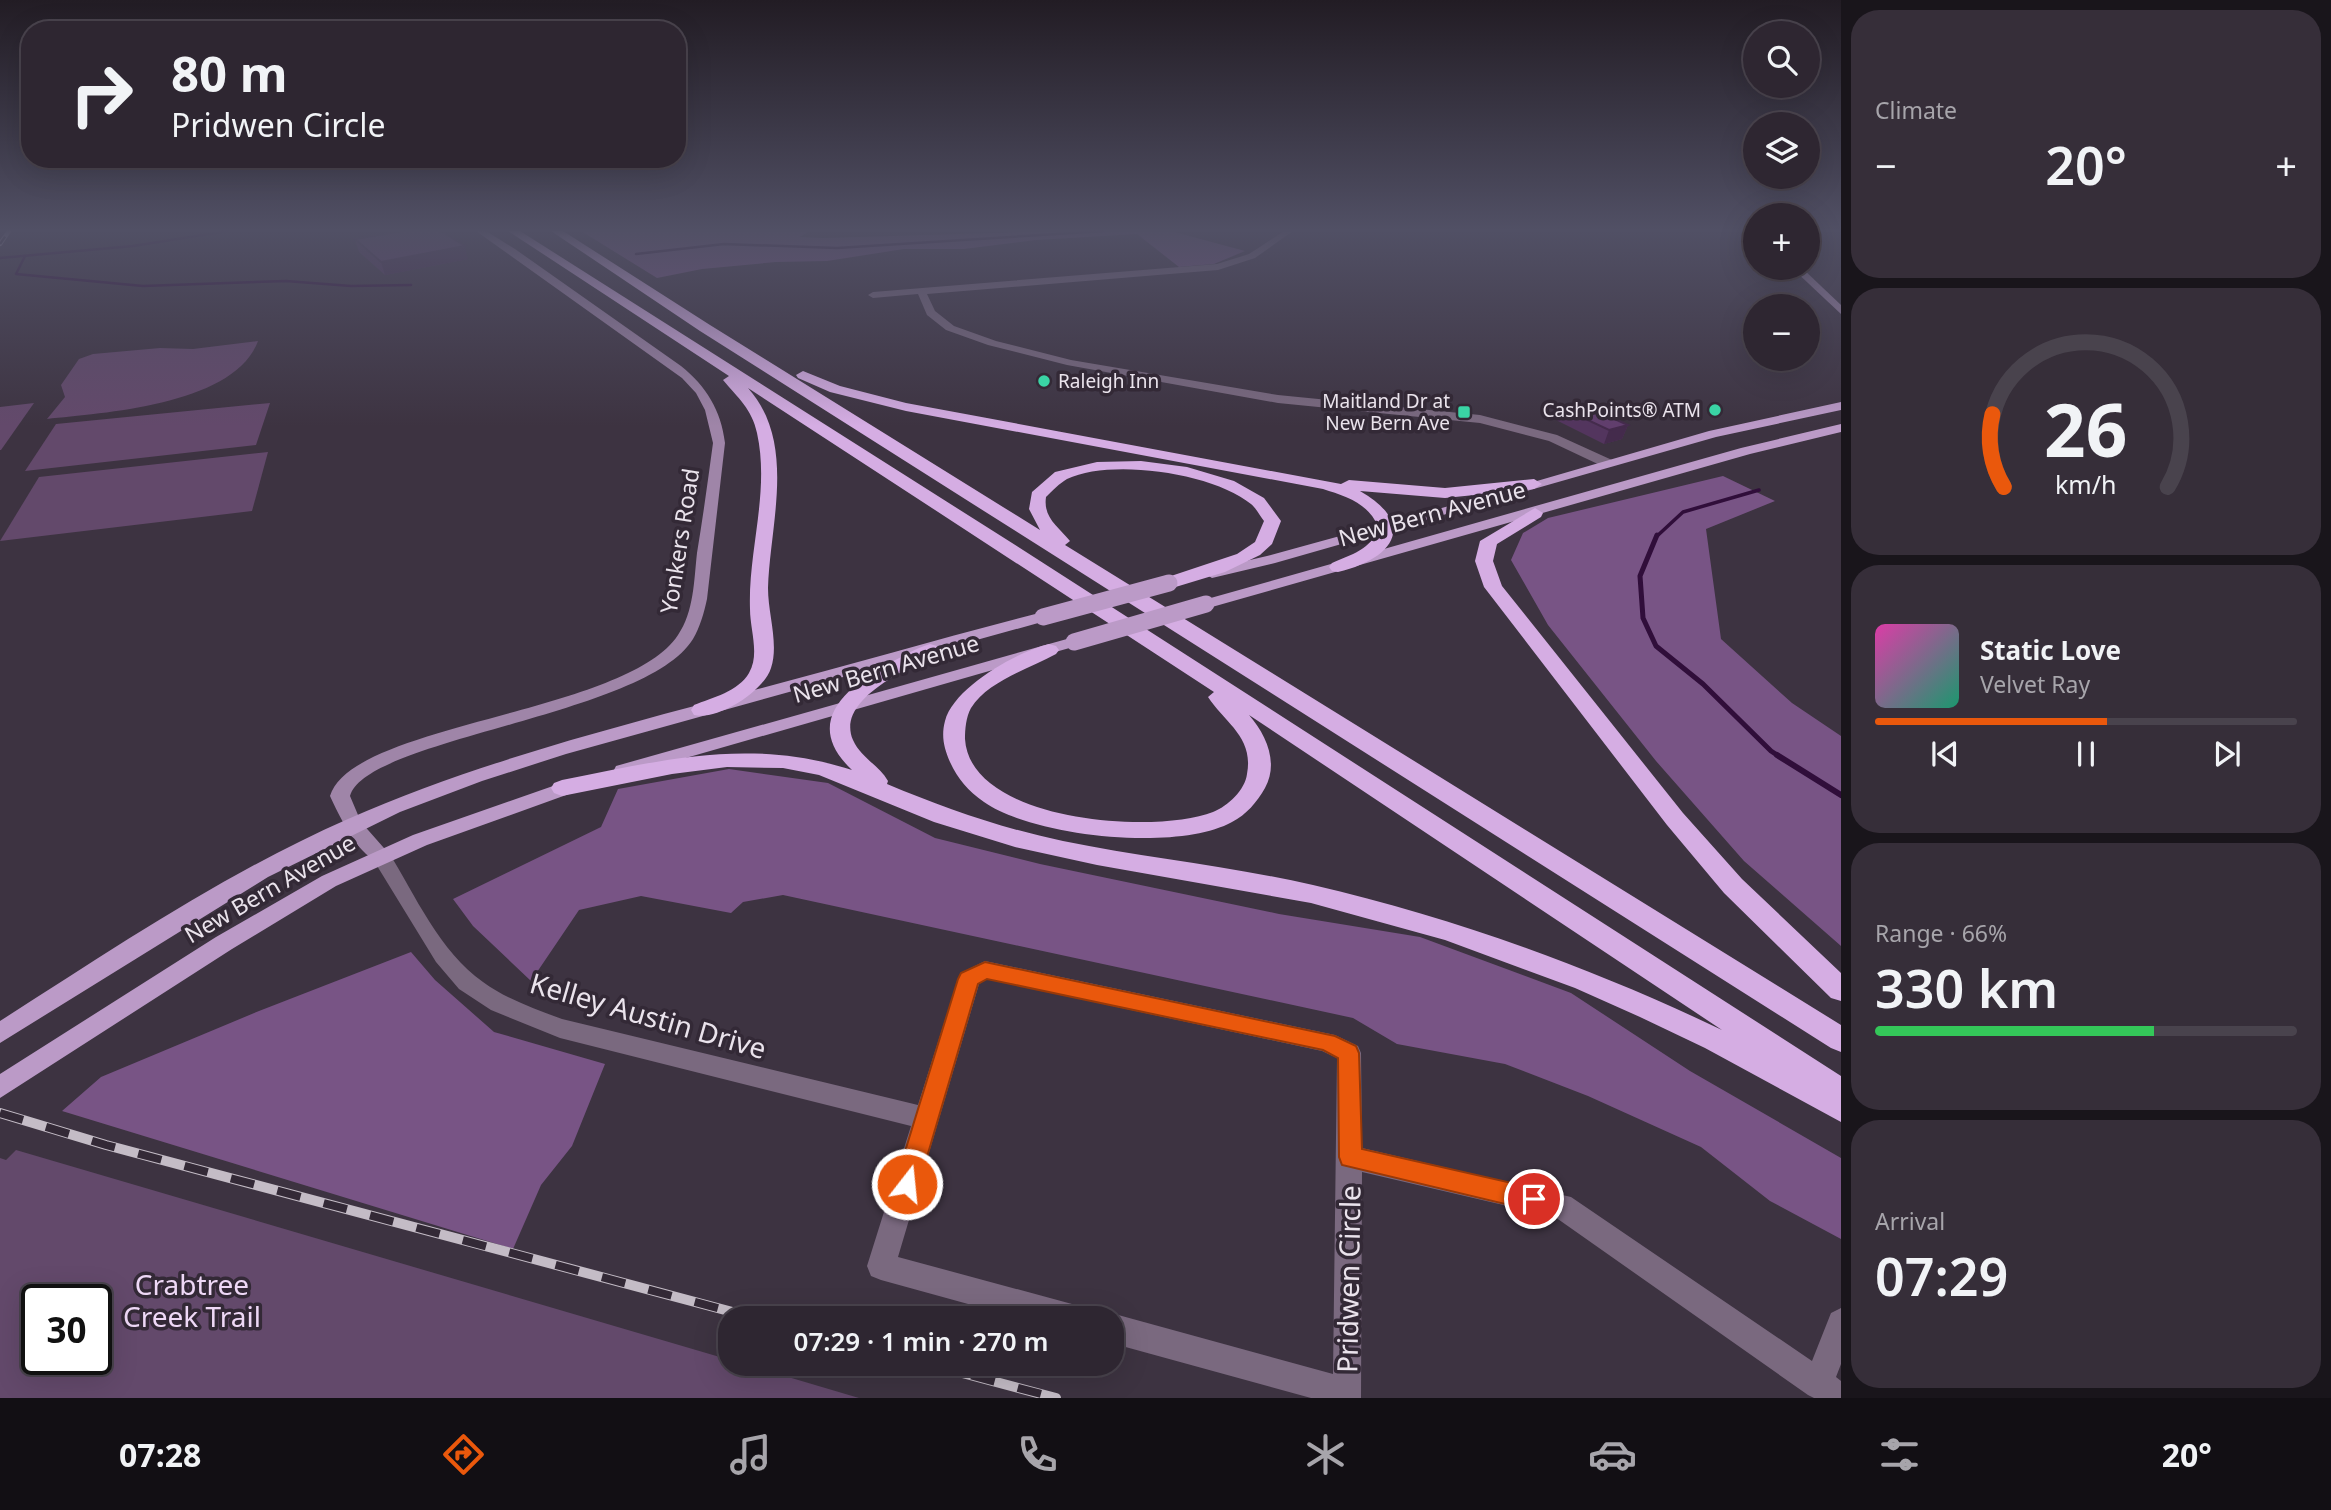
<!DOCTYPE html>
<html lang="en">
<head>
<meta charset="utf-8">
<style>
	body { margin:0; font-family:"Noto Sans",sans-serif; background:#362e39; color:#f1f3f6; height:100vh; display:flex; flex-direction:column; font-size:26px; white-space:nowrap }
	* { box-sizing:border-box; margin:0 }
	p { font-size:23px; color:#a7a5ab }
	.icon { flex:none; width:38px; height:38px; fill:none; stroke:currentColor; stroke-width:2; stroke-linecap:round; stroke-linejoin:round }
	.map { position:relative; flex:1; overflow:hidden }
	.sheet { display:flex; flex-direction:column; gap:10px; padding:10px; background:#19151b; width:490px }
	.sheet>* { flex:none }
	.hud { position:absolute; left:21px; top:21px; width:665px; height:147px; border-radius:28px; box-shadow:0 7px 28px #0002,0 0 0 2px #49434d; background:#2e2631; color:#f1f3f6; overflow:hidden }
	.controls { position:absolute; left:1743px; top:21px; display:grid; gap:14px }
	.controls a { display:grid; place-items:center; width:77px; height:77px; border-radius:50%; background:#2e2631; box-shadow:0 7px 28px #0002,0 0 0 2px #49434d; font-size:35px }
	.speed { position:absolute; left:21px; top:1284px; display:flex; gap:14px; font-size:35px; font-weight:700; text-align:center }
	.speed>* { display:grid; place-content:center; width:91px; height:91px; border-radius:50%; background:#2e2631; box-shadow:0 7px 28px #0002,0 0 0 2px #49434d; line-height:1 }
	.speed .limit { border:4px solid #111; border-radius:10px; background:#fff; color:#111 }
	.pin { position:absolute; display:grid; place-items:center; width:60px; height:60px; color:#fff; margin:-30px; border:4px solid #fff; border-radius:50%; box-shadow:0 2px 7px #0007 }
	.me { position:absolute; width:77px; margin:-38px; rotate:16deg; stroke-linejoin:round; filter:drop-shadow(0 0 5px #0008) }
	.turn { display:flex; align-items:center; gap:24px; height:147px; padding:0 35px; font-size:32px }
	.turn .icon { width:91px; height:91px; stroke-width:2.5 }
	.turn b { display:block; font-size:49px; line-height:60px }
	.big { font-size:52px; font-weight:600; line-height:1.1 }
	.sheet .card { flex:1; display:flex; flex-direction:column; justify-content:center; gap:10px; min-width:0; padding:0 24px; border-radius:28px; background:#362e39 }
	.sheet .dial { align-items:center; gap:0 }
	.dial svg { height:182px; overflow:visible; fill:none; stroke:#49434d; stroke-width:7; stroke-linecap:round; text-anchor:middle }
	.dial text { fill:#f1f3f6; stroke:none }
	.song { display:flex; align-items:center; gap:21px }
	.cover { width:84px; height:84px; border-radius:10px; background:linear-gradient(135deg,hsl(320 70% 55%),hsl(160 70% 35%)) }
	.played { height:7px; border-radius:4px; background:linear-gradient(90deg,#ea580c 55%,#49434d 55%) }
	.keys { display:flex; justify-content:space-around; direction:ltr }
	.heat { display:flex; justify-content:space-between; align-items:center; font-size:38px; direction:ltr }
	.charge { height:10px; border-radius:5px; background:linear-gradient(90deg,#34c759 66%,#49434d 0) }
	.trip { position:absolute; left:718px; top:1306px; width:406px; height:70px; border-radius:28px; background:#2e2631; box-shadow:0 7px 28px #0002,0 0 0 2px #49434d; font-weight:600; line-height:70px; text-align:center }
	.tabs { display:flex; height:112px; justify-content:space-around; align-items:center; background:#120f14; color:#a7a5ab }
	.tabs .icon { width:49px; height:49px }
	.tabs .active { color:#ea580c }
	.tabs b { font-size:32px; color:#f1f3f6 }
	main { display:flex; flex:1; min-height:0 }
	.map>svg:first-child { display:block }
	.green { fill:#63496b; fill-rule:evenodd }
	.forest { fill:#785485 }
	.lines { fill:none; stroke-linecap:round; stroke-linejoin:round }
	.stream-far3 { stroke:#300e3a; stroke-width:2.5 }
	.stream-far2 { stroke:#300e3a; stroke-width:3.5 }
	.stream-far1 { stroke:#300e3a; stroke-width:5 }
	.stream { stroke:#300e3a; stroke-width:6 }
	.street { fill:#7a697f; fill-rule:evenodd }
	.secondary { fill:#9f85a8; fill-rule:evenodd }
	.primary { fill:#bb9ac7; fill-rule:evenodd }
	.highway { fill:#d5ade3; fill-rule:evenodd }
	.rail-far1-casing { stroke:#c4bcc6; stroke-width:4.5 }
	.rail-casing { stroke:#c4bcc6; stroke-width:10 }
	.rail-far1 { stroke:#332936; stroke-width:2.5; stroke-dasharray:9; stroke-linecap:butt }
	.rail { stroke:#332936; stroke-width:8; stroke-dasharray:24; stroke-linecap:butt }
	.primary-bridge { stroke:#bb9ac7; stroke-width:17 }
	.wall { fill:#53355e }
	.shaded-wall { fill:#442b4c }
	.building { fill:#613e6d; stroke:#442b4c; stroke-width:2 }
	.route { fill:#ea580c; stroke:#983908; stroke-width:2 }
	.poi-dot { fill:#3ad4a5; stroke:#332936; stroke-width:2.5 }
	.labels { text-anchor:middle; stroke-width:7; stroke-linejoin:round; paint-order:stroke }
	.far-poi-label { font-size:19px; fill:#eae3ec; stroke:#332936; text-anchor:end }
	.street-label { font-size:23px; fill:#eae3ec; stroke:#332936 }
	.near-street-label { font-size:28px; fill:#eae3ec; stroke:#332936 }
	.near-park-label { font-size:28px; fill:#eed8f6; stroke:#332936 }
</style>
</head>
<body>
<main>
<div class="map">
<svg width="1841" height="1398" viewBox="0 0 1841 1398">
	<rect width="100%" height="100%" fill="#3d3341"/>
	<!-- green -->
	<g class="green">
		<path d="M258 341C235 405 104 413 47 419L65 397 61 385 79 359 93 354 160 348 193 349Z"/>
		<path d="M34 403 1 450H0V407Z"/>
		<path d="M270 403 256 445 25 471 56 424Z"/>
		<path d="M268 452 252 511 0 541 39 477Z"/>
		<path d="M16 1150 730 1360V1363H741L859 1398H0V1158L6 1160ZM37 1300H96V1360H37Z"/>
	</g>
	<!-- forest -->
	<g class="forest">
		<path d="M581 231H809L800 237 823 238 1061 231H1171L1245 251 1214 264 1179 267 1137 234 1036 240 964 249H904L827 261 776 262 702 269 657 278Z"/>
		<path d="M1723 476 1775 501 1706 529 1721 639 1792 703 1841 736V946L1744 861 1656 761 1548 625 1511 560 1523 533 1548 518Z"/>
		<path d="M729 769 828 783 935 838 1040 864 1279 914 1420 937 1571 993 1690 1071 1841 1158V1239L1770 1201 1701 1147 1588 1096 1505 1064 1397 1044 1353 1018 783 895 743 902 731 913 641 896 579 910 531 981 473 926 453 899 601 827 618 789Z"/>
		<path d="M411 952 435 980 494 1032 605 1064 572 1146 541 1185 513 1249 62 1111 101 1077 259 1011Z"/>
	</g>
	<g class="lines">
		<!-- stream-far3 -->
		<g class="stream-far3">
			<path d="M636 254 724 244 837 248 1104 231"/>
			<path d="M25 256 16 274 143 286 286 281 351 286 411 285"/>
			<path d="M0 258 133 246 228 231"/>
		</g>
		<!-- stream-far2 -->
		<path class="stream-far2" d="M1656 537 1683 512 1759 490"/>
		<!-- stream-far1 -->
		<path class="stream-far1" d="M1657 535 1640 576 1643 618 1656 646 1703 684 1771 751 1780 757"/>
		<!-- stream -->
		<path class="stream" d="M1777 755 1841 795"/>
		<!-- street -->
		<g class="street">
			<path d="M1284 231H1293L1255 258 1218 270 927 294 935 311 954 326 996 341 1071 360 1278 395 1480 415 1557 435 1612 460V466H1602L1549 441 1480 423 1278 403 1067 365 988 345 946 330 927 315 918 294 873 298 868 295 873 292 1217 264 1249 254Z"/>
			<path d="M381 849 388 851C415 895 440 952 483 982 506 999 535 1009 562 1019L918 1105 958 979 961 973 985 961 1335 1035 1358 1046 1361 1053 1362 1148 1571 1197 1812 1361 1831 1313 1841 1308V1364L1836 1377 1841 1381V1398H1814L1808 1395 1555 1217 1362 1172 1361 1398H1311L1111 1343V1318H1101L1111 1313 1333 1374 1337 1058 1322 1051 987 979 979 984 898 1257 1072 1304 1082 1308 1086 1318H1019L881 1280 871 1276 867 1266 911 1126 560 1038 491 1010 459 989 436 962 371 856 374 851Z"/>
		</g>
		<!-- secondary -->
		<g class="secondary">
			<path d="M476 231H486L515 249 681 366C706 386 721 410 725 443L707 599C704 613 700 627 693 639 646 716 366 738 350 796L361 822 391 856 388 861C363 869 339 815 330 796 352 723 626 714 678 635 694 612 694 580 697 553 703 517 708 480 713 443L705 410 696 393 682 378Z"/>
			<path d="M1792 268H1802L1841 305V314Z"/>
		</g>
		<!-- primary -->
		<g class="primary">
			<path d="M1841 402V410L1716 437 1275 563 1212 578 1204 573 1207 570 1267 556 1489 495 1709 431Z"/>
			<path d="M1841 424V432L1750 454 1212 607 1206 609 1198 604 1200 601 1741 448Z"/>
			<path d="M1043 612 1051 617 1049 620 566 754 482 781 400 812 268 877 0 1043V1021C113 949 225 873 348 819 480 761 620 726 758 689 853 664 948 636 1043 612Z"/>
			<path d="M1074 637 1080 639 1082 642 1080 645 623 776 616 774 614 770 616 766Z"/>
			<path d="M573 779 580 780 583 785 580 790 427 845 336 886 232 949 0 1098V1074L216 937 322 876 413 835Z"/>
		</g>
		<!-- highway -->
		<g class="highway">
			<path d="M508 231H520L1023 550 1841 1076V1122L1705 1048 1640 1017 1575 988 1445 940 1311 903 1097 865 1015 847 934 822 819 775 783 768 727 767 672 774 562 796 554 793 551 788 554 783 562 780C664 760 749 737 852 770 802 723 846 687 890 663 903 656 916 648 930 644L937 646 940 650 937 654C910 668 835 699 853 740 861 758 879 765 888 781L887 784C944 808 1001 828 1063 841 1146 858 1230 866 1313 885 1455 918 1590 967 1722 1030L1249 715C1266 734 1279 763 1265 788 1257 802 1246 815 1232 822 1178 852 1034 837 984 802 968 791 958 779 950 762 944 748 941 736 945 721 954 687 1017 652 1049 644L1056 646 1059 650 1056 654C1029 669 988 681 971 708 966 717 965 729 965 739 970 822 1155 835 1213 812 1228 806 1245 790 1247 774 1254 737 1225 723 1208 697L1214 692 748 388C797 443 770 523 768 588 768 614 779 644 771 668 764 691 718 721 694 715L691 710 694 705C712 698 739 691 749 673 760 654 750 630 750 609 748 550 770 492 757 433 752 409 738 398 723 380L729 376Z"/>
			<path d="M551 231H563L710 325 1040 530 1029 509 1032 492 1055 472 1097 462 1141 461 1187 467 1234 481 1264 498 1281 521 1272 544 1260 555 1225 572 1169 589 1160 583 1162 579 1237 554 1255 542 1264 521C1260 516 1256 508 1251 504 1213 473 1111 458 1067 479 1060 483 1052 491 1046 497 1043 518 1058 526 1070 541L1065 545 1841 1025V1052L1831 1048 700 331Z"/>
			<path d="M803 371 840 386 906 403 1341 484 1349 480 1445 488 1534 479 1542 484 1534 489 1445 498 1360 491C1419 525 1392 559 1338 572L1332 571 1329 567 1332 563C1350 555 1373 549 1378 527 1369 503 1345 496 1323 489L906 411 830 392 798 378 796 375Z"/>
			<path d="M1535 508 1543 513 1541 517 1497 544 1493 561 1502 586 1683 813 1742 879 1841 973V1001L1831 998 1724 893 1667 825 1484 587 1475 561 1480 541Z"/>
		</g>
		<defs>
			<path id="rail-far1" d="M0 244 9 231"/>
			<g id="rail">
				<path d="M0 1113 106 1145 755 1318"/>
				<path d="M925 1363 1056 1398"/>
			</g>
		</defs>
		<!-- rail-far1 casing -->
		<use href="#rail-far1" class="rail-far1-casing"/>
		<!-- rail casing -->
		<use href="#rail" class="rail-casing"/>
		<!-- rail-far1 -->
		<use href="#rail-far1" class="rail-far1"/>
		<!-- rail -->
		<use href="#rail" class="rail"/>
		<!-- primary-bridge -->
		<g class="primary-bridge">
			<path d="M1043 617 1169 583"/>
			<path d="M1074 642 1206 604"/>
		</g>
	</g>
	<!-- wall -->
	<g class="wall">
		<path d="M355 239 468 259 385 275 359 252Z"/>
		<path d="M1560 407 1628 425 1622 439 1604 444 1556 420Z"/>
	</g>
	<!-- shaded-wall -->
	<g class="shaded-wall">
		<path d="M465 246 468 259 385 275 381 262Z"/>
		<path d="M1628 425 1622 439 1604 444 1609 430Z"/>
	</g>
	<!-- building -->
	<g class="building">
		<path d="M402 231H441L465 246 381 262 355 239Z"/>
		<path d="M1574 401 1628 425 1609 430 1560 407 1573 404Z"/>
	</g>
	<!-- sky -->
	<linearGradient id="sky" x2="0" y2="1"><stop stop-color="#221c24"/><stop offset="0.54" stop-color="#515065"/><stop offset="1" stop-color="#515065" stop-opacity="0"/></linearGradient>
	<rect width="1841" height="426" fill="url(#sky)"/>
	<!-- route -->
	<path class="route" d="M985 962 1335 1036 1356 1046 1359 1053 1362 1149 1534 1188 1542 1191 1546 1199 1542 1207 1534 1211 1342 1165 1339 1157 1338 1058 1323 1050 987 979 978 984 919 1184 916 1192 907 1195 899 1192 895 1184 958 979 961 973Z"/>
	<!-- markers -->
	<g class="poi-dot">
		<circle cx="1044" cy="381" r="7"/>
		<circle cx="1715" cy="410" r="7"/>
		<rect x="1457" y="405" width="14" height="14" rx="3.5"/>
	</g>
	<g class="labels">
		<!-- far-poi labels -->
		<g class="far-poi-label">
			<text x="1058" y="388" text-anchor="start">Raleigh Inn</text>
			<text x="1450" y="408">Maitland Dr at<tspan x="1450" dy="22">New Bern Ave</tspan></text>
			<text x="1701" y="417">CashPoints® ATM</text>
		</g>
		<!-- street labels -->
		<g class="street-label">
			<text transform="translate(1432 514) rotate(-15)" y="8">New Bern Avenue</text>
			<text transform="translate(680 541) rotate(-81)" y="8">Yonkers Road</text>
			<text transform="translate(886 669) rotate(-16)" y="8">New Bern Avenue</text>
			<text transform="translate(270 889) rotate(-30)" y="8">New Bern Avenue</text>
		</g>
		<!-- near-street labels -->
		<g class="near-street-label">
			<text transform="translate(648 1016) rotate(16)" y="10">Kelley Austin Drive</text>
			<text transform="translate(1349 1279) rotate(-89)" y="10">Pridwen Circle</text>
		</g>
		<!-- near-park labels -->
		<g class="near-park-label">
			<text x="192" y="1295">Crabtree<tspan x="192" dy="32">Creek Trail</tspan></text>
		</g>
	</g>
</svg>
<div class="controls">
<a><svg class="icon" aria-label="search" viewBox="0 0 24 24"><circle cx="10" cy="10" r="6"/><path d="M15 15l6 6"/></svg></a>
<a><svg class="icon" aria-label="layers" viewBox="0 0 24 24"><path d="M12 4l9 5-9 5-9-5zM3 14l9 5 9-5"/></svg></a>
<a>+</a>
<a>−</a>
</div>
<div class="speed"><div class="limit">30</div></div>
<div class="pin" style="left:1534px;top:1199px;background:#d93025"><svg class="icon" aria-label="arrive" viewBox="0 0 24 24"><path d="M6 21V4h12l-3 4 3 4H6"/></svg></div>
<svg class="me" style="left:907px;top:1184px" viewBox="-20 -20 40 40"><circle r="17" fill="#ea580c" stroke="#fff" stroke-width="3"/><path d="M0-11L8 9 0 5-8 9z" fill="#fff"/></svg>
<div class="trip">07:29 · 1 min · 270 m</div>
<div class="hud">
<div class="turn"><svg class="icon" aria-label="right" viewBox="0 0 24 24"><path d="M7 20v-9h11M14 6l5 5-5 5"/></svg><div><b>80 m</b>Pridwen Circle</div></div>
</div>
</div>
<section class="sheet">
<div class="card"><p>Climate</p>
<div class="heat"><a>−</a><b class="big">20°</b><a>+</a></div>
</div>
<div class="card dial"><svg viewBox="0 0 100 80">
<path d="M14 69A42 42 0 1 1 86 69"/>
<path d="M14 69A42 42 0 0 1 9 37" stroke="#ea580c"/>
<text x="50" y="56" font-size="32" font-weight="700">26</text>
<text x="50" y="72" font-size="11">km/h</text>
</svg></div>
<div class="card">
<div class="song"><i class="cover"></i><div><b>Static Love</b><p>Velvet Ray</p></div></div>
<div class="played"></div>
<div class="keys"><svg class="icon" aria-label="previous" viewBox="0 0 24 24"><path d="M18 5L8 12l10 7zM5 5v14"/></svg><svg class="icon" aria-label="pause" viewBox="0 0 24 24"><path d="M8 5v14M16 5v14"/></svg><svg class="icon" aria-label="next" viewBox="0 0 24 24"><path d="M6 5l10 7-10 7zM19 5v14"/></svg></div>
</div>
<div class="card"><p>Range · 66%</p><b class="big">330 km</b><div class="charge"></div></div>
<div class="card"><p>Arrival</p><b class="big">07:29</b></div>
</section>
</main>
<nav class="tabs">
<b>07:28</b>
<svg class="icon active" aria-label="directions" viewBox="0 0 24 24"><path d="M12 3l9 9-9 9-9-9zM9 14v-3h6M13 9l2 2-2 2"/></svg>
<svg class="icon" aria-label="music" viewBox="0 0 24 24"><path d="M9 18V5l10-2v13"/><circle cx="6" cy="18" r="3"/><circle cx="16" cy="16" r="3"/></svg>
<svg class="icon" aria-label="phone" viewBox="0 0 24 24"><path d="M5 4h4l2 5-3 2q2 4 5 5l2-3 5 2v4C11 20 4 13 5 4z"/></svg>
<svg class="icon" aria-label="climate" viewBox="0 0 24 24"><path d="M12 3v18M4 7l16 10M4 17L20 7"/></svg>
<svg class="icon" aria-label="car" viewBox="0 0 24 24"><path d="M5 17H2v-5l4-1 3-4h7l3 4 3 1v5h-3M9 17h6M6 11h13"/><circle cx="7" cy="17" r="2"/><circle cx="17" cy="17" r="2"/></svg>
<svg class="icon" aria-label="filters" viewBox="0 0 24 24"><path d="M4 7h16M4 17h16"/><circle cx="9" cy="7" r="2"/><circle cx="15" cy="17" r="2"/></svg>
<b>20°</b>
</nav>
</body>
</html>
